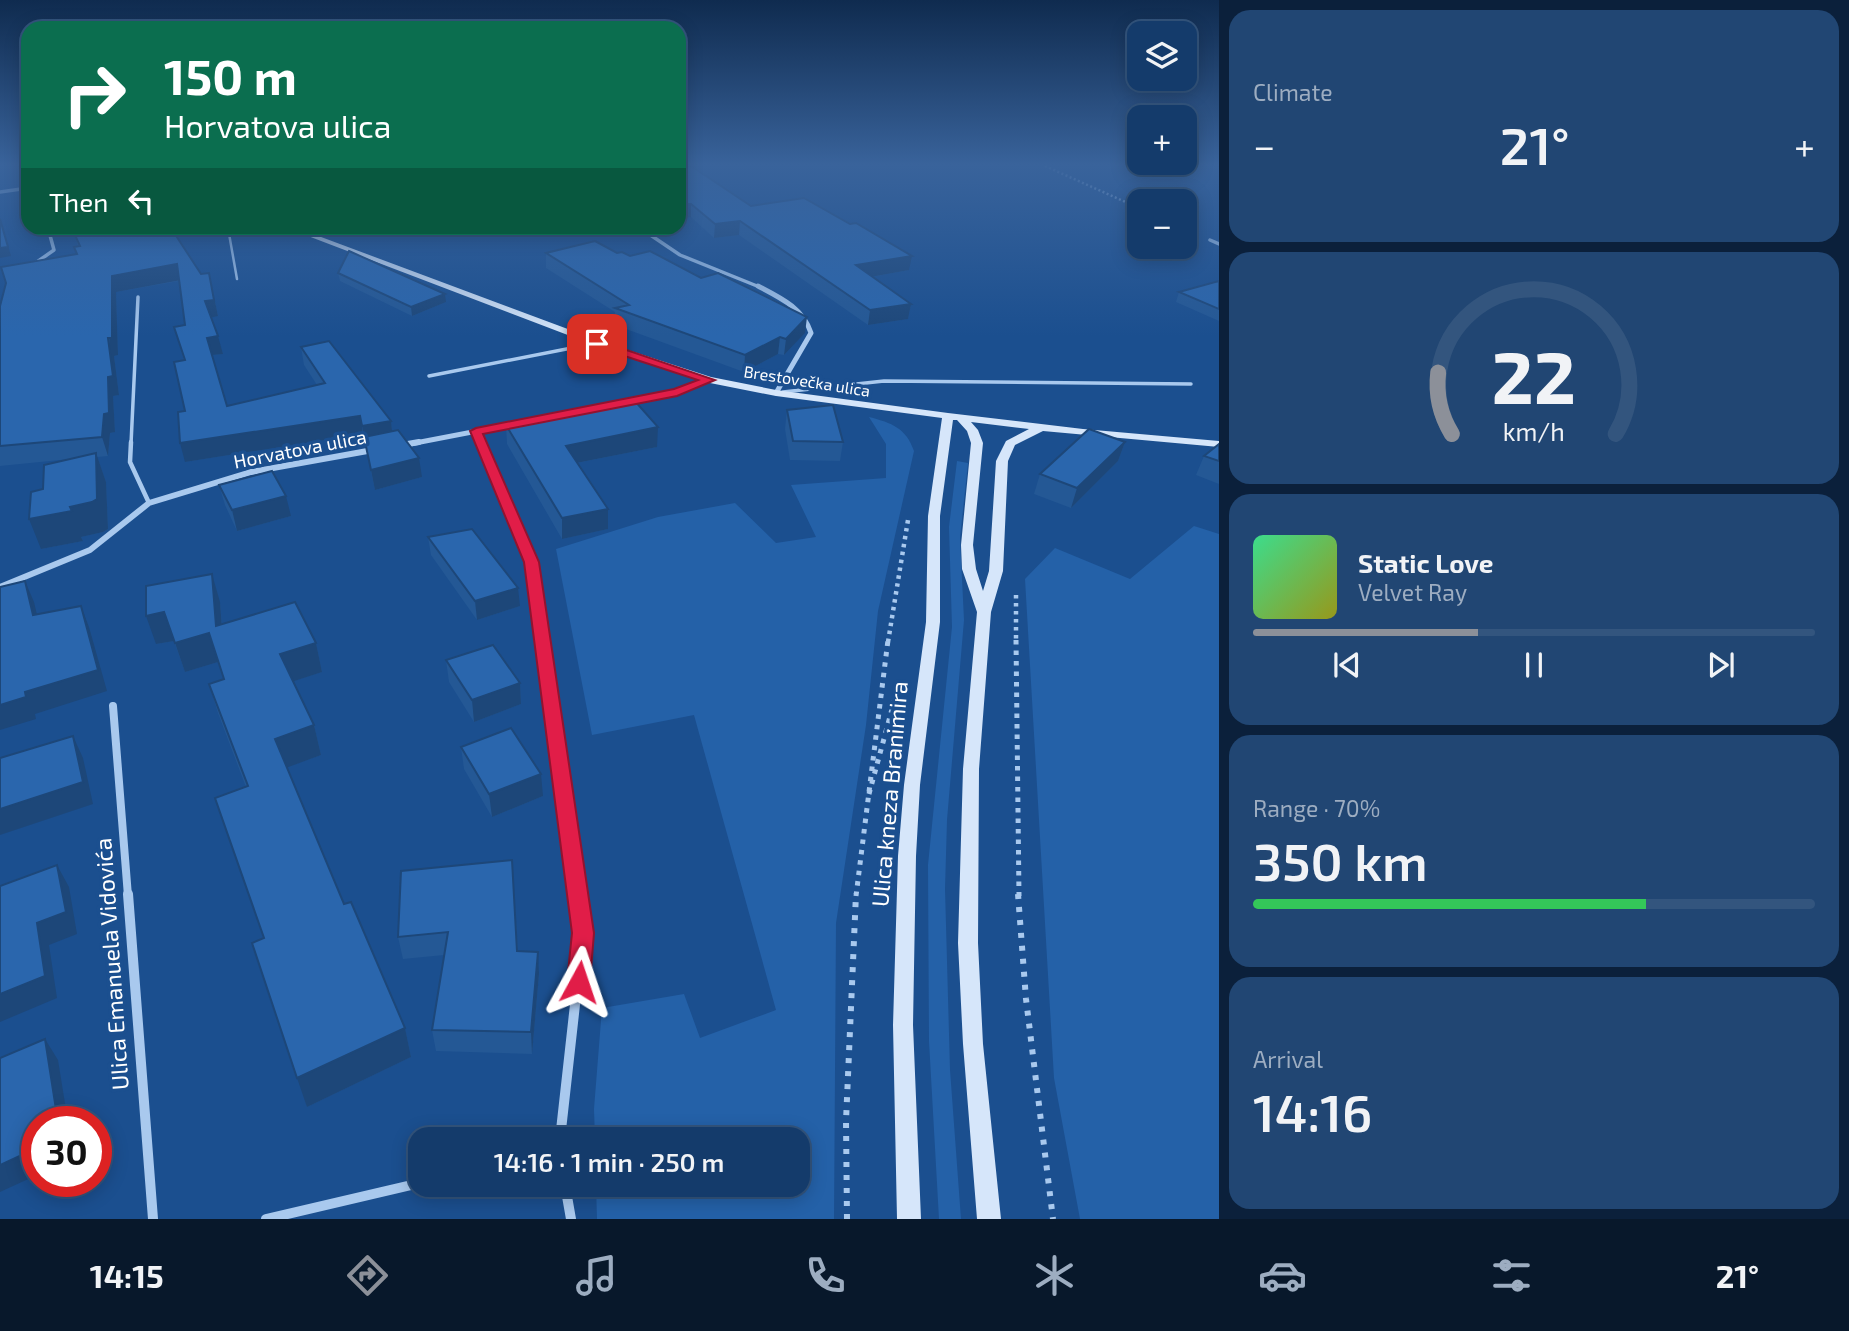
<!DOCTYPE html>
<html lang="en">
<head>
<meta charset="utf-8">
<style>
	body { margin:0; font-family:"Exo 2",sans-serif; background:#214673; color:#f1f3f6; height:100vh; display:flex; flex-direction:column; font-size:26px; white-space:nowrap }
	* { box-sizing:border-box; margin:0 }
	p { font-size:23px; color:#9dadc1 }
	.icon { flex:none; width:38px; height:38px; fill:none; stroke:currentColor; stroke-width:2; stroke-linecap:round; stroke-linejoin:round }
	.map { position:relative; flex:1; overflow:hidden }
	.side { display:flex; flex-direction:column; gap:10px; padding:10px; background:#0b203b; width:630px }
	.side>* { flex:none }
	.guide { position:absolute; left:21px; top:21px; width:665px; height:214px; border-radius:21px; box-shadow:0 4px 18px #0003,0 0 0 2px #33557e; background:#0b6e4f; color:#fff; overflow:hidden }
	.controls { position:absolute; left:1127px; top:21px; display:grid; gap:14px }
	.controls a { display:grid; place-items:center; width:70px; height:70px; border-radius:14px; background:#143b6b; box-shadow:0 4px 18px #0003,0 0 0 2px #33557e; font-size:35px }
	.speed { position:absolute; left:21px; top:1106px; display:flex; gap:14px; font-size:35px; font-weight:700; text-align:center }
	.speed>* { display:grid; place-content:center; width:91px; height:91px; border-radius:50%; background:#143b6b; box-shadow:0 4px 18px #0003,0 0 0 2px #33557e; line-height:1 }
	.speed .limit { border:10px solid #d22; background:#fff; color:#111 }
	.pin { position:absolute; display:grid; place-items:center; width:60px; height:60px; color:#fff; margin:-30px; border-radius:14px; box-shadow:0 4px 10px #0006 }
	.me { position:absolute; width:77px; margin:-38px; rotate:5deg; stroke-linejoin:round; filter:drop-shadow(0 0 5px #0008) }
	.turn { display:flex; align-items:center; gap:24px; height:147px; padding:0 28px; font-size:32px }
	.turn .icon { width:91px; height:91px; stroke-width:2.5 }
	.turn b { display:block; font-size:49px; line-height:60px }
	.then { display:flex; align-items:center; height:66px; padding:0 28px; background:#0003; gap:14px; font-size:26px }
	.big { font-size:52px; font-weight:600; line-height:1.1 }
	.side .card { flex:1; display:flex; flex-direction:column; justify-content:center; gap:10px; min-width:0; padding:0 24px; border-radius:21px; background:#214673 }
	.side .dial { align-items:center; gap:0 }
	.dial svg { height:182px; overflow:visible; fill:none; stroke:#33557e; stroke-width:7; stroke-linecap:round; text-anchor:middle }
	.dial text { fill:#f1f3f6; stroke:none }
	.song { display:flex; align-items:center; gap:21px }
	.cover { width:84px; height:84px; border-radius:10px; background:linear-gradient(135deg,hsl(150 70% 55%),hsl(60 70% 35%)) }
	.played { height:7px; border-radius:4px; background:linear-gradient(90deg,#8c9099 40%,#33557e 40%) }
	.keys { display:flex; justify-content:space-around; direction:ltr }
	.heat { display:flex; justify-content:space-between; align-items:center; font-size:38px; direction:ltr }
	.charge { height:10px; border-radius:5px; background:linear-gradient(90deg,#34c759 70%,#33557e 0) }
	.trip { position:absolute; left:408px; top:1127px; width:402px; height:70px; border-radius:21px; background:#143b6b; box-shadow:0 4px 18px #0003,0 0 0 2px #33557e; font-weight:600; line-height:70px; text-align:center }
	.tab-bar { display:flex; height:112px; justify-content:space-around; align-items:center; background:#08182b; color:#9dadc1 }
	.tab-bar .icon { width:49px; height:49px }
	.tab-bar .active { color:#8c9099 }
	.tab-bar b { font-size:32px; color:#f1f3f6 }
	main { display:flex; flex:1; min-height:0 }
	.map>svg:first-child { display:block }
	.green { fill:#2461a8 }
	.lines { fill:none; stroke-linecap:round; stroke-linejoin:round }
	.path-far3 { stroke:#a9c9ee; stroke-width:2.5; stroke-dasharray:2 2.5; stroke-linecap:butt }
	.path-far2 { stroke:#a9c9ee; stroke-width:4.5; stroke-dasharray:3.5 4.5; stroke-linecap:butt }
	.path-far1 { stroke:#a9c9ee; stroke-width:5; stroke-dasharray:4.5 6; stroke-linecap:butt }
	.path { stroke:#a9c9ee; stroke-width:6; stroke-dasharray:5 8; stroke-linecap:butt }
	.lane-far2 { stroke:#a9c9ee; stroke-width:2.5 }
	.lane-far1 { stroke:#a9c9ee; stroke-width:3.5 }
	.lane { stroke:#a9c9ee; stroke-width:4.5 }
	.street-far4 { stroke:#a9c9ee; stroke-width:3.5 }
	.street-far3 { stroke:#a9c9ee; stroke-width:5 }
	.street-far2 { stroke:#a9c9ee; stroke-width:6 }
	.street-far1 { stroke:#a9c9ee; stroke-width:8 }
	.street { stroke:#a9c9ee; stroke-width:10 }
	.secondary { fill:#d6e6fa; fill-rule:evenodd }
	.wall { fill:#245895 }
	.shaded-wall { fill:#1d4779 }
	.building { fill:#2a66ad; stroke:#1d4779; stroke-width:2 }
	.route { fill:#e11d48; stroke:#92132f; stroke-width:2 }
	.labels { text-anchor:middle; stroke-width:7; stroke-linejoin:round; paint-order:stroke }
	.far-street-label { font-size:16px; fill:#fff; stroke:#1b4f8f }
	.street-label { font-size:19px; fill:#fff; stroke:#1b4f8f }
	.near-street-label { font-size:23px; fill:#fff; stroke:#1b4f8f }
</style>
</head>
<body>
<main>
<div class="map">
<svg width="1219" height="1219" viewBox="0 0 1219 1219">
	<rect width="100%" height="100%" fill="#1b4f8f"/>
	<!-- green -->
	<g class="green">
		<path d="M869 417C892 423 906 428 914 451L878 611 866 725 836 923 834 1219H597L596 1185H798V1139H595L594 1109 602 1008 684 994 700 1038 776 1010 694 715 592 735 556 549 658 517 735 503 776 543 816 537 791 485 886 478V444Z"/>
		<path d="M957 461 968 463 960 538 964 620 947 820 945 889 950 1070 961 1219H939L929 1041 928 865 952 627 949 527Z"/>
		<path d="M1194 526 1219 534V1219H1080L1054 1078 1025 579 1055 548 1130 579Z"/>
	</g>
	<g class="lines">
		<!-- path-far3 -->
		<path class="path-far3" d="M1045 166 1139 208"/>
		<!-- path-far2 -->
		<g class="path-far2">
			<path d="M1016 595V642"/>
			<path d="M888 642 908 520"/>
		</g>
		<!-- path-far1 -->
		<g class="path-far1">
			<path d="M1016 640 1019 896"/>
			<path d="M869 794 895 698"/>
			<path d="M856 896 888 640"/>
		</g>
		<!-- path -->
		<g class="path">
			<path d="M1018 894 1026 999 1053 1219"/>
			<path d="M847 1219 846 1121 856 894"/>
		</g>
		<!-- lane-far2 -->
		<path class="lane-far2" d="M228 228 237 279"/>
		<!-- lane-far1 -->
		<g class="lane-far1">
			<path d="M429 376 597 343"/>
			<path d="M783 392 884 381 1191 384"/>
			<path d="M131 444 138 297"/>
		</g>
		<!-- lane -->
		<path class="lane" d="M131 442 130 462 149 503"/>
		<!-- street-far4 -->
		<g class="street-far4">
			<path d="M0 192 28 188"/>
			<path d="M640 228 680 255 762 288"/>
			<path d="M1210 240 1219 244"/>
			<path d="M34 264 54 250 48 228"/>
		</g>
		<!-- street-far3 -->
		<g class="street-far3">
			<path d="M758 286C781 298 803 308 811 333L776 393"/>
			<path d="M626 402 688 389 709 380"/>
			<path d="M476 431 481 444"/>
			<path d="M410 444 514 424"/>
		</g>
		<!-- street-far2 -->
		<g class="street-far2">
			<path d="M481 442 531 562 542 642"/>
			<path d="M402 445 419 442"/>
			<path d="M0 587 90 550 149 503 251 472 373 450"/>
		</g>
		<!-- street-far1 -->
		<g class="street-far1">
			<path d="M542 640 578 896"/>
			<path d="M113 706 128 896"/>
		</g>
		<!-- street -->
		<g class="street">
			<path d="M128 894 153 1219"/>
			<path d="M560 1139 583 933 578 894"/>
			<path d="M565 1185 571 1219"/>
			<path d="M266 1219 420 1183"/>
		</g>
		<!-- secondary -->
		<path class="secondary" d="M287 228H297L600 341 711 377 776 390 948 413 1083 429 1219 441V447L1043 431 1015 445 1008 461 1003 571 991 612 979 769 978 943 983 1044 1001 1219H977L963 1044 958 943 963 769 977 612 962 569 961 545 971 443 967 431 957 420H953L940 516V622L920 785 916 856 913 1025 921 1219H897L893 1025 898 856 904 785 926 622 928 516 942 418 776 396 705 382 594 345ZM971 422 1029 429 1006 441 996 461 989 571 983 591 976 569 973 545 983 443 978 430Z"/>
	</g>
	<!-- wall -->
	<g class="wall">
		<path d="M679 166 751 206 909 270 872 277 911 304 908 319 868 325 739 235 714 238 691 217 685 218 679 212Z"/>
		<path d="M74 228H171L201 274 209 273 218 316 211 317 223 354 212 355 227 406 317 385 304 365 301 347 391 421 392 431 422 477 375 490 363 434 185 462 184 361 174 327 185 325 179 281 116 292 118 355 114 356 119 395 113 396 115 432 110 433 108 456 97 457 106 482 108 529 103 532 81 537 83 541 41 549 43 489 70 459 0 466V306L76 254 74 247 78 246 74 233H77Z"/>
		<path d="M546 253H617L630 256 805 333 784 355 778 354 744 372 615 325V312L546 268Z"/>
		<path d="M338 273 446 302 412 316 340 281Z"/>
		<path d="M1219 281V321L1176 302 1179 292Z"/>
		<path d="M787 410 843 442 840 461 790 460 785 429Z"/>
		<path d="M506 425 657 447 577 463 608 509V529L562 539 507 444Z"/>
		<path d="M1125 442 1118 461 1071 508 1034 494 1040 474Z"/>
		<path d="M1219 444V484L1196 475 1204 456Z"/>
		<path d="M219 485 291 516 237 531 225 505Z"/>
		<path d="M428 537 520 606 477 620 431 555Z"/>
		<path d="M220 602 222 625 316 643 322 672 293 681 314 725 321 755 287 767 344 904 405 1028 411 1057 307 1107 263 938 246 787 218 713 209 684 224 679 218 662 185 672 174 641 156 644Z"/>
		<path d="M446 660 520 683 521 704 474 722 449 682Z"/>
		<path d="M461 747 543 796 492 817 464 769Z"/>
		<path d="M512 860 518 951 539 974 532 1054 436 1051 432 1030 444 955 403 959 398 937Z"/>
	</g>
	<!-- shaded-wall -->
	<g class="shaded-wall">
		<path d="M686 204H691V217L685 218Z"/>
		<path d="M0 218 11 256 0 258Z"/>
		<path d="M740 221 739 235 714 238 715 224Z"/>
		<path d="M912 256 909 270 854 280 856 265Z"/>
		<path d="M177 264 181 280 116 292 118 355 114 356 119 395 113 396 115 432 110 433 108 456 102 437 108 377 112 276Z"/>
		<path d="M209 273 218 316 209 318 205 301Z"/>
		<path d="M445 294 446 302 412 316 411 307Z"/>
		<path d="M911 304 908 319 868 325 870 310Z"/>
		<path d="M807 317 805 333 784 355 786 339Z"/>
		<path d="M218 336 223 354 212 355 207 338Z"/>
		<path d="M780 337 778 354 744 372 745 355Z"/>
		<path d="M360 416 363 434 185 462 180 443Z"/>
		<path d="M391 421 393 440 365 445 362 426Z"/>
		<path d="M658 427 657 447 566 465V446Z"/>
		<path d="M1125 442 1118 461 1071 508 1077 488Z"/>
		<path d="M96 453 106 482 108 529 103 532 81 537 83 541 41 549 29 519 70 507Z"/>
		<path d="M419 458 422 477 375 490 371 470Z"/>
		<path d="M286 496 291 516 237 531 232 510Z"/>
		<path d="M608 509V529L562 539V518Z"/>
		<path d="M212 574 220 602 224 655 216 626Z"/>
		<path d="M25 581 34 602 42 636 33 615Z"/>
		<path d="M518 588 520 606 477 620 475 601Z"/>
		<path d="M81 606 89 627 107 691 35 714 36 719 0 730V705L25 692Z"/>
		<path d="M164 612 174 641 156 644 146 616Z"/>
		<path d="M209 633 218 662 185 672 175 643Z"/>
		<path d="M316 643 322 672 288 683 280 654Z"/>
		<path d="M520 683 521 704 474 722 472 700Z"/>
		<path d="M314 725 321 755 283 769 275 739Z"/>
		<path d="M73 736 83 758 93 804 0 835V809Z"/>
		<path d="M541 774 543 796 492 817 489 794Z"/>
		<path d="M57 865 69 887 77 934 49 945 57 998 0 1022V994L37 923Z"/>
		<path d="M538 952 539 974 532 1054 531 1032Z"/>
		<path d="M405 1028 411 1057 307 1107 297 1078Z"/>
		<path d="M45 1039 58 1060 68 1122H58Z"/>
		<path d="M37 1148V1175L0 1192V1165Z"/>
	</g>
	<!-- building -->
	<g class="building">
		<path d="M679 166H691L751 206 804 198 850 224 856 223 912 256 856 265 911 304 870 310 740 221 715 224 691 204H686L679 198Z"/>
		<path d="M0 219 8 247 0 248Z"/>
		<path d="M76 228H171L201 274 209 273 214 300 205 301 218 336 207 338 227 406 325 383 301 347 329 341 391 421 362 426 360 416 180 443 178 412 185 411 174 362 185 360 174 327 185 325 177 264 112 276V338H108L113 376 108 377 109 413 104 414 102 437 0 446V306L6 283 1 267 77 254 74 247 80 246 74 233H78Z"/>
		<path d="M595 241 617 253 622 252 630 256 650 251 701 278 718 273 807 317 786 339 780 337 745 355 615 308 629 305 546 253Z"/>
		<path d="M349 251 445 294 411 307 338 273Z"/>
		<path d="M1219 281V309L1179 292Z"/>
		<path d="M634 400 658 427 566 446 608 509 562 518 506 425Z"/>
		<path d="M833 405 843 442 793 441 787 410Z"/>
		<path d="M1089 429 1125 442 1077 488 1040 474Z"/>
		<path d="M398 430 419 458 371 470 364 437Z"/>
		<path d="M1219 444V461L1204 456Z"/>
		<path d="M96 453 97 499 92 502 70 507 72 511 29 519 31 492 43 489 44 465Z"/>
		<path d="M272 471 286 496 232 510 219 485Z"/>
		<path d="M472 529 518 588 475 601 428 537Z"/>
		<path d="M212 574 216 626 295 602 316 643 280 654 314 725 275 739 344 904 351 902 405 1028 297 1078 252 943 264 938 215 798 248 786 209 684 224 679 209 633 175 643 164 612 146 616V586Z"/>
		<path d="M25 581 33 615 81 606 98 670 25 692 26 697 0 705V587Z"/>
		<path d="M493 645 520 683 472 700 446 660Z"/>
		<path d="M511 728 541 774 489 794 461 747Z"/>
		<path d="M73 736 83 782 0 809V758Z"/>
		<path d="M512 860 517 951 538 952 531 1032 432 1030 448 932 398 937 401 871Z"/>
		<path d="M57 865 66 912 37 923 45 976 0 994V886Z"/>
		<path d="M45 1039 58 1122H37V1148L0 1165V1058Z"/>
	</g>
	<!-- sky -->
	<linearGradient id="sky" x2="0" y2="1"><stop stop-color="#0f2b4f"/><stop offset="0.49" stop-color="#39639b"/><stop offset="1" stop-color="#39639b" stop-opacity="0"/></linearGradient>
	<rect width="1219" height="336" fill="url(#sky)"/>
	<!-- route -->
	<path class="route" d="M597 340 715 380 677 396 483 434 539 562 594 933 590 982 587 989 579 992 571 989 567 982 572 933 524 562 470 431 476 428 674 389 698 380 594 346 592 344Z"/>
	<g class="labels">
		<!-- far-street labels -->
		<g class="far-street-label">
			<text transform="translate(807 381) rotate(9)" y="6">Brestovečka ulica</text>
		</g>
		<!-- street labels -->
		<g class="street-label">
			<text transform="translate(300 449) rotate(-11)" y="7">Horvatova ulica</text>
		</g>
		<!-- near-street labels -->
		<g class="near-street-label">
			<text transform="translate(890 794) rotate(-85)" y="8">Ulica kneza Branimira</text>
			<text transform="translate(112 964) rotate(-94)" y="8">Ulica Emanuela Vidovića</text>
		</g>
	</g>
</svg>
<div class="controls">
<a><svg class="icon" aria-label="layers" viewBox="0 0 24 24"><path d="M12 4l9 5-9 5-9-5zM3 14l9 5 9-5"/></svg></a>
<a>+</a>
<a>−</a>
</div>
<div class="speed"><div class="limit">30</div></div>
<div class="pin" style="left:597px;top:344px;background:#d93025"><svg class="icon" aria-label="arrive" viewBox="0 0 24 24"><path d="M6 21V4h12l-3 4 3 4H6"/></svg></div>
<svg class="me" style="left:579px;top:982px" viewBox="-20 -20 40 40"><path d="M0-17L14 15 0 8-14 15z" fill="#e11d48" stroke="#fff" stroke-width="4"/></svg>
<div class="trip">14:16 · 1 min · 250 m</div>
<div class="guide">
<div class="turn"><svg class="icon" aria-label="right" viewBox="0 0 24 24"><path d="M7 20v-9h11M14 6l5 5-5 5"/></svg><div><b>150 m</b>Horvatova ulica</div></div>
<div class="then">Then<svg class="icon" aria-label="left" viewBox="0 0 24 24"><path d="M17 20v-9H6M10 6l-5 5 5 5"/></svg></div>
</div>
</div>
<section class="side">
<div class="card"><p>Climate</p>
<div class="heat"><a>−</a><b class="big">21°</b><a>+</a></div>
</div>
<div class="card dial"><svg viewBox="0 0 100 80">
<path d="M14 69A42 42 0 1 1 86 69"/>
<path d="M14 69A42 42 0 0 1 8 42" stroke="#8c9099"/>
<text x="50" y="56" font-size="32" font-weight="700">22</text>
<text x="50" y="72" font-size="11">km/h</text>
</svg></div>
<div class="card">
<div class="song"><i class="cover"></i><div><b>Static Love</b><p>Velvet Ray</p></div></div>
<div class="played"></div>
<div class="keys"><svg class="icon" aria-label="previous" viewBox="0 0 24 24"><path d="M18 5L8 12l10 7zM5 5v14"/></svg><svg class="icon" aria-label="pause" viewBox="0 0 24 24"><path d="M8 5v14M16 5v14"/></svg><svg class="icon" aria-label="next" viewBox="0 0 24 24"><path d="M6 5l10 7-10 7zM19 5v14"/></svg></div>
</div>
<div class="card"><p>Range · 70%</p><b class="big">350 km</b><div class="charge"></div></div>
<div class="card"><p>Arrival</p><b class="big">14:16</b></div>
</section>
</main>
<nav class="tab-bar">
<b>14:15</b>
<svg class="icon active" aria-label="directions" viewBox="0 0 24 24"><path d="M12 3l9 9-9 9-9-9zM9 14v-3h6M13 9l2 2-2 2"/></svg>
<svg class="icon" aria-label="music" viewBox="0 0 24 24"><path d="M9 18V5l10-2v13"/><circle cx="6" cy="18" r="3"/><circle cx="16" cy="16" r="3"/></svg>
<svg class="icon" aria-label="phone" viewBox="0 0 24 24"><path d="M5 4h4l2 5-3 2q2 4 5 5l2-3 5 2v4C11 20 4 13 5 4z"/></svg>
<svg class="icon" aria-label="climate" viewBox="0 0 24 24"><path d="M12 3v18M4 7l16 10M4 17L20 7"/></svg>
<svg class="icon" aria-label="car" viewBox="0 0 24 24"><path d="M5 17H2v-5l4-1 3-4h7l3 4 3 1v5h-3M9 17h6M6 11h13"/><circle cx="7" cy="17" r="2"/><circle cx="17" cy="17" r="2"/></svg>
<svg class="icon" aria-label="filters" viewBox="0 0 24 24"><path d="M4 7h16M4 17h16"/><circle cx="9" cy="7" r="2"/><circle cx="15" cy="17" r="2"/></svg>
<b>21°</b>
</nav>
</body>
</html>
